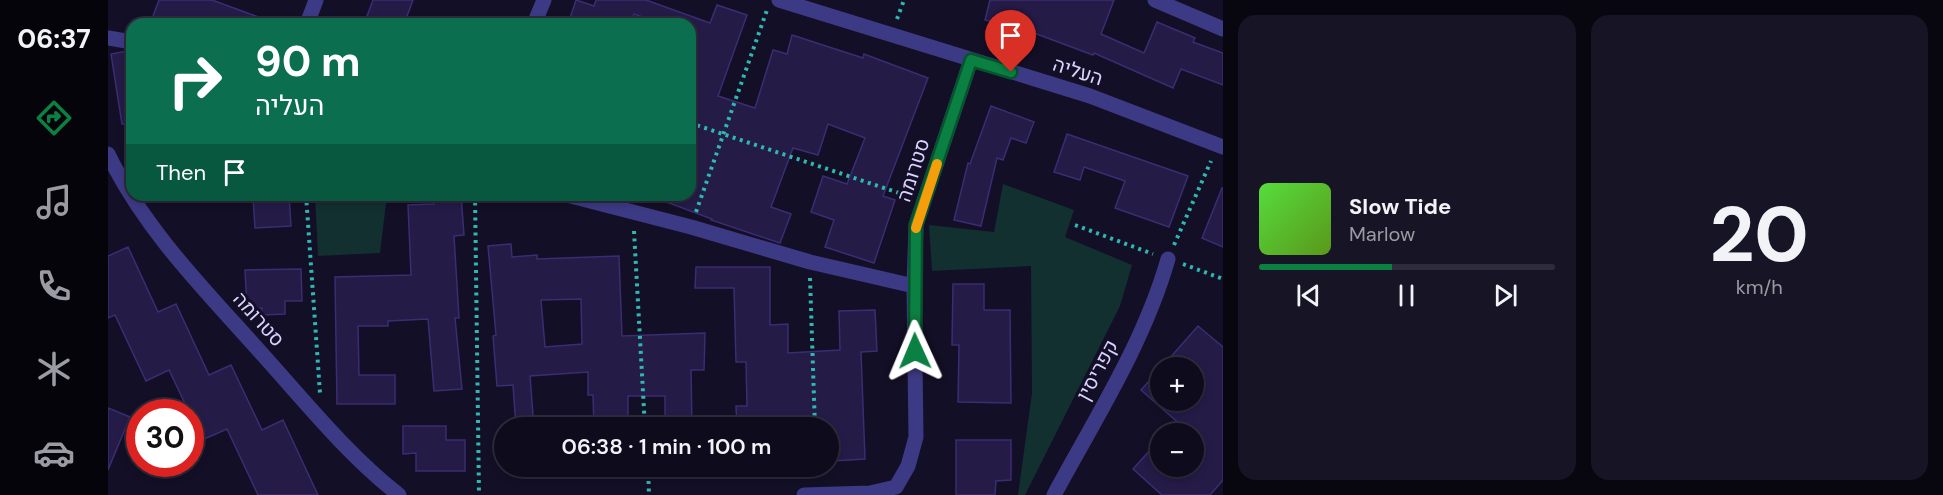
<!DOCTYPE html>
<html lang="en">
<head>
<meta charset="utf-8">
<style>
	body { margin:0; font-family:"DM Sans",Heebo,sans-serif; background:#171425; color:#f1f3f6; height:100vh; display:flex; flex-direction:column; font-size:22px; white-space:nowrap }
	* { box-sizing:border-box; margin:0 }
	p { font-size:20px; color:#9b9ba3 }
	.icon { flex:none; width:33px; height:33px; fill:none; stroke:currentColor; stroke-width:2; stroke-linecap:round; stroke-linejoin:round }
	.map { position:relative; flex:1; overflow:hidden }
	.drawer { display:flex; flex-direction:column; gap:15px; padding:15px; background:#08060f; width:720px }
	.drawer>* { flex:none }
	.hud { position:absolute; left:18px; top:18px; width:570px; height:183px; border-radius:18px; box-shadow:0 3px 9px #0003,0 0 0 2px #2e2b3b; background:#0b6e4f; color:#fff; overflow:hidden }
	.buttons { position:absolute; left:1042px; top:357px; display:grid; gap:12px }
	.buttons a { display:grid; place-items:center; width:54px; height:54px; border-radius:50%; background:#0e0b1c; box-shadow:0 3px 9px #0003,0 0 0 2px #2e2b3b; font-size:30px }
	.speed { position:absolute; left:18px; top:399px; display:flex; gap:12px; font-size:30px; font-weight:700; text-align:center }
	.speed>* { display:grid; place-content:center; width:78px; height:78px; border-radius:50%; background:#0e0b1c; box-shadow:0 3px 9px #0003,0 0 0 2px #2e2b3b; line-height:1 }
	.speed .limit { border:9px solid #d22; background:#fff; color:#111 }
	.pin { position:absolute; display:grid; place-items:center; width:51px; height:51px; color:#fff; margin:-62px -26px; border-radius:50% 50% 50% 0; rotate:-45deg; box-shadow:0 0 6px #0007 }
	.pin .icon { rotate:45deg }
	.me { position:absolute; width:66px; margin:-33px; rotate:359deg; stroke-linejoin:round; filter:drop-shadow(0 0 4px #0008) }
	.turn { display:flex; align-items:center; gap:21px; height:126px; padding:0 30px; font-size:27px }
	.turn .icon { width:78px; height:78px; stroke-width:2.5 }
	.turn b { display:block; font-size:42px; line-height:51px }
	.then { display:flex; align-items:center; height:57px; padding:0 30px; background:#0003; gap:12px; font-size:22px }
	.drawer .widget { flex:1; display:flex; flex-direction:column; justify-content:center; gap:9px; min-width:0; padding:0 21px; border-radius:18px; background:#171425 }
	.drawer .dial { align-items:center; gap:0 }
	.dial b { font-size:78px; line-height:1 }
	.song { display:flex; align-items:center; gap:18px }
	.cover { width:72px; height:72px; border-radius:9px; background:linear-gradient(135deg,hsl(110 70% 55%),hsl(90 70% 35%)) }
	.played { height:6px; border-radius:3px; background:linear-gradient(90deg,#0b8043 45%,#2e2b3b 45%) }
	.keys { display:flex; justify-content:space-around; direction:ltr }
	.drawer .tiles { flex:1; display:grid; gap:15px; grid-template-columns:repeat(2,1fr) }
	.trip { position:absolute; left:386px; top:417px; width:345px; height:60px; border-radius:30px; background:#0e0b1c; box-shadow:0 3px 9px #0003,0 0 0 2px #2e2b3b; font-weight:600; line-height:60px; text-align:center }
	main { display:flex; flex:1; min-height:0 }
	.tab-bar { display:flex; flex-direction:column; width:108px; justify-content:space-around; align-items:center; background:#06040b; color:#9b9ba3 }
	.tab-bar .icon { width:42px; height:42px }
	.tab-bar .selected { color:#0b8043 }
	.tab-bar b { font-size:27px; color:#f1f3f6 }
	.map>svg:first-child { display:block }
	.green { fill:#12302f }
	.building { fill:#241b47; stroke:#3b2d73; stroke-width:1.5; fill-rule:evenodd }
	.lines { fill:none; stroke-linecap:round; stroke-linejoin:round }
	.path { stroke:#2fb8b0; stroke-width:4; stroke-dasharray:3 4.5; stroke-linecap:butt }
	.minor { stroke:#3d3a85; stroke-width:15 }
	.route-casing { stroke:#07532c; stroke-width:15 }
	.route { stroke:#0b8043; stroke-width:10 }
	.slow { stroke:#f59e0b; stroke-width:10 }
	.labels { text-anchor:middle; stroke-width:6; stroke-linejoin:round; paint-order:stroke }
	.street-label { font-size:20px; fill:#d9d4ff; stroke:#130f26 }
</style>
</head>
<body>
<main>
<nav class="tab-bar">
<b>06:37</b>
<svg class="icon selected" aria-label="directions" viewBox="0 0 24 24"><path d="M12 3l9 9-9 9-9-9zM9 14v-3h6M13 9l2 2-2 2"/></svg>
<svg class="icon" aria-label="music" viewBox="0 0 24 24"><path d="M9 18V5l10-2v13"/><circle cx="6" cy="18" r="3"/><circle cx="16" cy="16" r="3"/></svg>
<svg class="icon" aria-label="phone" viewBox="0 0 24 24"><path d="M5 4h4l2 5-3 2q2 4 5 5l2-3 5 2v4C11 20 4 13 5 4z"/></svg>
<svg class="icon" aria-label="climate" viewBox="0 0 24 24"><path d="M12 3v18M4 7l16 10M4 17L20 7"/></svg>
<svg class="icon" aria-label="car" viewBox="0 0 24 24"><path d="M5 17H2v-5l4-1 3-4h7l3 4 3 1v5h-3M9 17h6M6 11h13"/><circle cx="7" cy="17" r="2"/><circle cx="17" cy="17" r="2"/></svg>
</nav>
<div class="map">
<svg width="1115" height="495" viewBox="0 0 1115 495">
	<rect width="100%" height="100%" fill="#130f26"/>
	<!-- green -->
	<g class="green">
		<path d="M895 184 966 210 957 237 1024 265 1012 306 917 495H910L924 393 923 266 824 271 821 225 886 232Z"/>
		<path d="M207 195H279L272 253 210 256Z"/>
	</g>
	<!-- building -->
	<g class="building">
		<path d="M51 0H104L164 22V24H42Z"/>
		<path d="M265 0H305L296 24H256Z"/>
		<path d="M468 0 486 6 488 0H538L602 23 609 5 639 15 610 96 647 108 665 50 679 54 684 35 755 58 756 54 820 78 775 196 787 200 766 263 717 247 726 220 703 212 715 176 739 184 757 138 720 124 710 155 685 148 663 207 683 214 672 243 603 220 604 219 545 197V195H582V24H554L526 14 524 20 528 22V24H460Z"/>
		<path d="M882 0H1006L993 34 1036 53 1049 22 1087 38 1085 42 1115 53V85L1073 69 1065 88 986 53 985 55 918 30 877 20Z"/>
		<path d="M19 51 24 52V124H14L3 54Z"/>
		<path d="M883 106 926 122 918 143 903 138 895 160 889 158 873 226 846 220 860 163 862 164Z"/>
		<path d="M959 134 1080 176 1061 227 1007 208 1017 181 976 167 972 180 946 172Z"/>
		<path d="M1114 188H1115V247L1094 238Z"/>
		<path d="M181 195 183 226 147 228 145 197Z"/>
		<path d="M325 195H353L356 235 346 236 351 318H347L354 389 326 391 320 319 280 321V326H250L251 375H287V404H229L227 277 303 275 300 205 326 204Z"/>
		<path d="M403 244 404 257 429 255V259L511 256 514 336 597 333 596 370H583L584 428H557V396H520V428H486L485 395H480V372L422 376 426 428H408L405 385 389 386 385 336 388 335 380 246ZM473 299 474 344 437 347 433 300Z"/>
		<path d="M20 247 50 312 68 304 101 375 123 365 154 430 175 420 210 495H150L119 429 94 440 82 412H81L61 370 38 381 7 315 0 318V256Z"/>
		<path d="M588 267H662V325L680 324V353L732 350 731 311 767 310 769 351 753 352 757 459 724 461 722 428H629L628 406H639L638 362H628L626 288H587Z"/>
		<path d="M193 269 194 301H177V314L154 315V308L139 309 137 270Z"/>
		<path d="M845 284H876V310H902L903 403 850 402 851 345H844Z"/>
		<path d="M1090 326 1115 347V480L1102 495H1054L1025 469 1053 438V466H1086V434H1083L1033 390 1053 368V400H1086V368H1053Z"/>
		<path d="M0 408 22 417 0 470Z"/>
		<path d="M295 426H338V440H357V471H308V453L295 454Z"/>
		<path d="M848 440H903V480L888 481 887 495H848Z"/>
	</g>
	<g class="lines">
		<!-- path -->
		<g class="path">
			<path d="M789 19 796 0"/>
			<path d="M582 123 800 196"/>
			<path d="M198 195 212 393"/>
			<path d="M367 195 371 495"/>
			<path d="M588 212 659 10"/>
			<path d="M967 225 1045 254"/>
			<path d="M526 231 537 428"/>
			<path d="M1066 245 1103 161"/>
			<path d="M1075 264 1115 279"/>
			<path d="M702 278 707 428"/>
			<path d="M540 466 541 495"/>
			<path d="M708 466 709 479"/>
		</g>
		<!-- minor -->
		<g class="minor">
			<path d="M671 0 982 96 1115 147"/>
			<path d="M1047 0 1115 29"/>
			<path d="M199 24 208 0"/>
			<path d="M426 24 436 0"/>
			<path d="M0 38 24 42"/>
			<path d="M0 154C37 231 99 292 155 355 199 404 240 455 291 495"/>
			<path d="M459 195 583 227 702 262 806 286"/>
			<path d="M696 495 762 493 788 487 800 466 808 437 806 286 808 225 863 60"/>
			<path d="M946 495C987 419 1036 343 1060 259"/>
		</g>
	</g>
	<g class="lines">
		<defs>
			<path id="route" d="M807 351 808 225 863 60 903 72"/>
		</defs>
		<!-- route casing -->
		<use href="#route" class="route-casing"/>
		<!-- route -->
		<use href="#route" class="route"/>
		<!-- slow -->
		<path class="slow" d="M808 228 829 164"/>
	</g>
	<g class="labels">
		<!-- street labels -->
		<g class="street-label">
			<text transform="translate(970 71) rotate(18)" y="7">העליה</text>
			<text transform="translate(805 170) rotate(-72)" y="7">סטרומה</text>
			<text transform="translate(151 319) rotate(48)" y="7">סטרומה</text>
			<text transform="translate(989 370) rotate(-62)" y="7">קפריסין</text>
		</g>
	</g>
</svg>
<div class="buttons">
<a>+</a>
<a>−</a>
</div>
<div class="speed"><div class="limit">30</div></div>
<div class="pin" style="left:903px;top:72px;background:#d93025"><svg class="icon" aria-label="arrive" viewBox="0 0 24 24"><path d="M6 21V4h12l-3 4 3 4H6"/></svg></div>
<svg class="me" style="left:807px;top:351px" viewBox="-20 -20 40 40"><path d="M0-17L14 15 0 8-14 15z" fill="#0b8043" stroke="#fff" stroke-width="4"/></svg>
<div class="trip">06:38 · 1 min · 100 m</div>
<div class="hud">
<div class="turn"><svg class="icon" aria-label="right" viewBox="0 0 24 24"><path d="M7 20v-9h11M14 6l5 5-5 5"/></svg><div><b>90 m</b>העליה</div></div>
<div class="then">Then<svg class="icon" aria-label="arrive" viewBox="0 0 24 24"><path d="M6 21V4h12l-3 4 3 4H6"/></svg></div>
</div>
</div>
<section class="drawer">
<div class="tiles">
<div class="widget">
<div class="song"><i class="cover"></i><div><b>Slow Tide</b><p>Marlow</p></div></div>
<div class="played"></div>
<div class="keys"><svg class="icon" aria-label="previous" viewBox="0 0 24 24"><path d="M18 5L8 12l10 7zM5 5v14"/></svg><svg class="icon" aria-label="pause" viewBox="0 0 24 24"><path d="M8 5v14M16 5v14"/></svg><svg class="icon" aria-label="next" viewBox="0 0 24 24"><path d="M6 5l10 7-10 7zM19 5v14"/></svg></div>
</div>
<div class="widget dial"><b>20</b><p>km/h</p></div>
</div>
</section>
</main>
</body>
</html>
